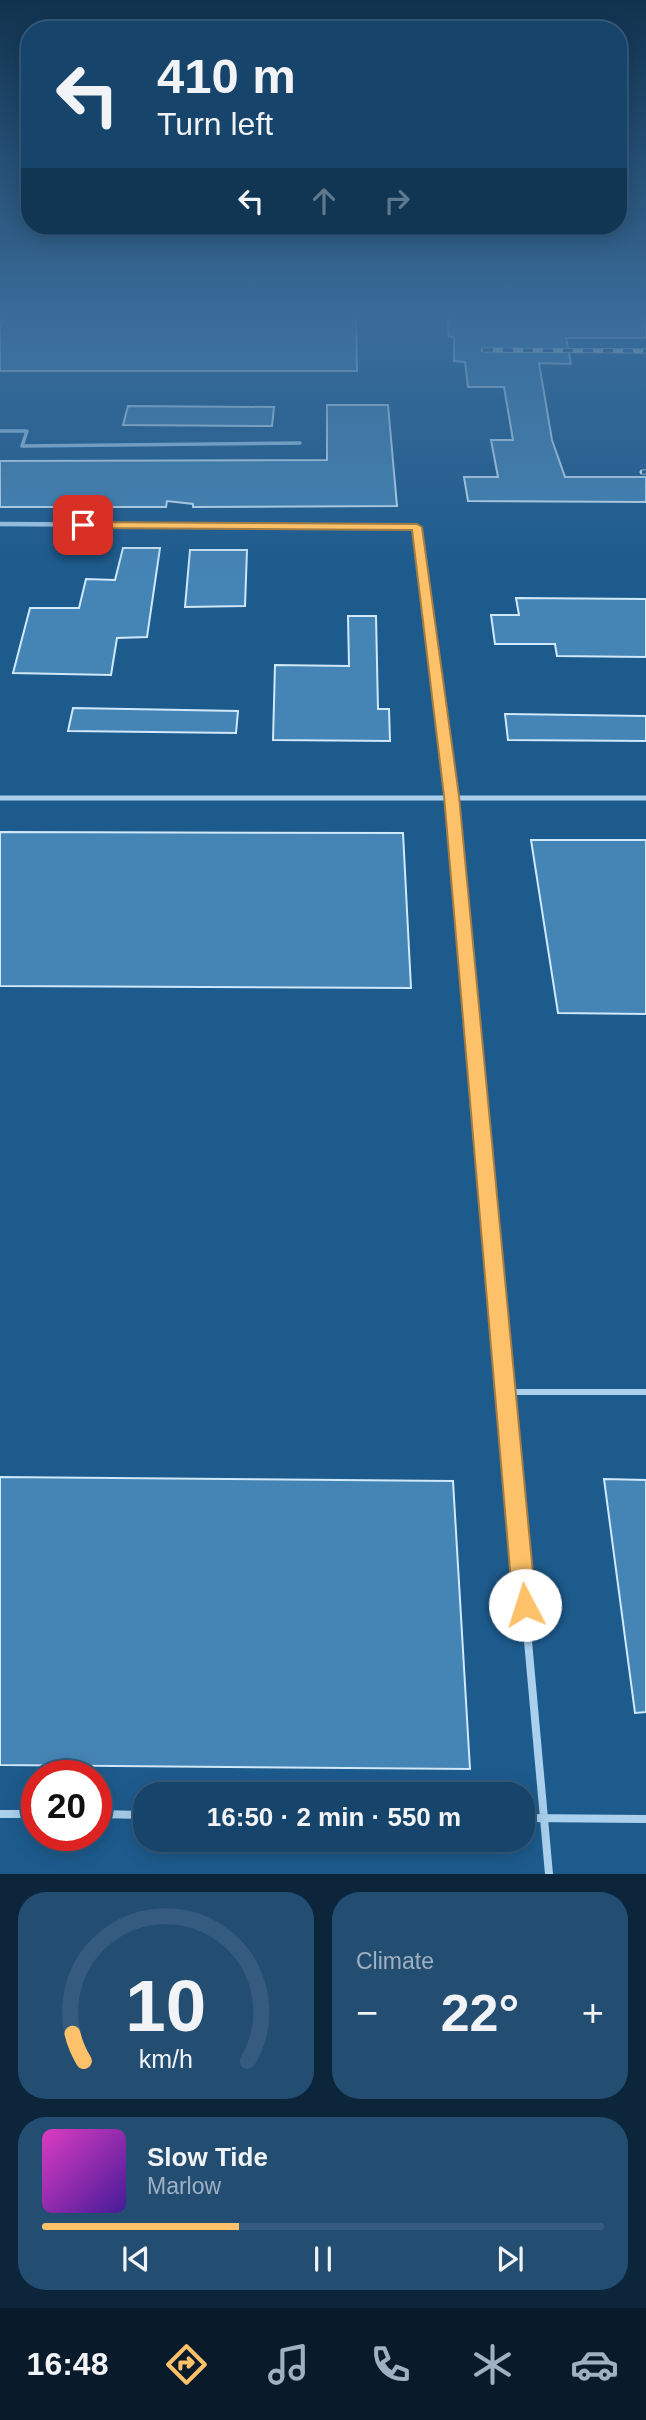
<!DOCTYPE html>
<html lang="en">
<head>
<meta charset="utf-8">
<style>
	body { margin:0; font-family:Arial,sans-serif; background:#234e72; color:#f1f3f6; height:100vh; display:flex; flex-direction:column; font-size:26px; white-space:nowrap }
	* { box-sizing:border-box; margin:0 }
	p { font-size:23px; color:#9eb0c1 }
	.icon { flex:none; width:38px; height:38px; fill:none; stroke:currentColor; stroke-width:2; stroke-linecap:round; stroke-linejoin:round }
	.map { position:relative; height:1874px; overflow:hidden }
	.details { display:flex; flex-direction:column; gap:18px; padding:18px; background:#0c253a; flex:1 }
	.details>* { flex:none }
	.guide { position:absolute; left:21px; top:21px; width:606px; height:214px; border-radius:28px; box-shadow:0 4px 18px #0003,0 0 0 2px #355c7e; background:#16446a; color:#f1f3f6; overflow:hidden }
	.speed { position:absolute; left:21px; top:1760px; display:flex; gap:14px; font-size:35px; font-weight:700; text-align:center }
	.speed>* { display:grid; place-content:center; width:91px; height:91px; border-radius:50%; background:#16446a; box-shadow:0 4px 18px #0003,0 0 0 2px #355c7e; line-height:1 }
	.speed .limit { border:10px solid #d22; background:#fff; color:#111 }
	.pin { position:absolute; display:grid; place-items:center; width:60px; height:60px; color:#fff; margin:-30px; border-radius:14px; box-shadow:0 4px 10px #0006 }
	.me { position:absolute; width:77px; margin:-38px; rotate:355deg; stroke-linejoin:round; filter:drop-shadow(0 0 5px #0008) }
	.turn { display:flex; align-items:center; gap:24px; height:147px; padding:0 21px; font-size:32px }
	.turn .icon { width:91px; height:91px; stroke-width:2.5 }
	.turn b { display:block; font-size:49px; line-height:60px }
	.lanes { display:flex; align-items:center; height:66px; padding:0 21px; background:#0003; justify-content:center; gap:35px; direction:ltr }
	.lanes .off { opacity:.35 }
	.big { font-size:52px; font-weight:800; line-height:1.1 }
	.details .widget { flex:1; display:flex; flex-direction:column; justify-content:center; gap:10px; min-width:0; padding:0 24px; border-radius:28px; background:#234e72 }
	.details .dial { align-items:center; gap:0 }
	.dial svg { height:182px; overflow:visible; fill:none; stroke:#355c7e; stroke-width:7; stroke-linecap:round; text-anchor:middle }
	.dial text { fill:#f1f3f6; stroke:none }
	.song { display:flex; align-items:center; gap:21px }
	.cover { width:84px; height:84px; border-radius:10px; background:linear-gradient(135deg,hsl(310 70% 55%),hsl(260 70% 35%)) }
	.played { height:7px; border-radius:4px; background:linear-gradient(90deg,#fcc169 35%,#355c7e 35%) }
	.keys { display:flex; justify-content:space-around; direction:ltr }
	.heat { display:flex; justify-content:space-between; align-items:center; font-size:38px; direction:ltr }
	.details .tiles { flex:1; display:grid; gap:18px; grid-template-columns:1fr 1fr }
	.widget:last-child { grid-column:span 2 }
	.trip { position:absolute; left:133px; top:1782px; width:402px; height:70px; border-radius:28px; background:#16446a; box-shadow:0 4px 18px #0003,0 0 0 2px #355c7e; font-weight:800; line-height:70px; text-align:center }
	.menu { display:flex; height:112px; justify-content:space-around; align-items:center; background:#091b2a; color:#9eb0c1 }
	.menu .icon { width:49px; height:49px }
	.menu .current { color:#fcc169 }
	.menu b { font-size:32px; color:#f1f3f6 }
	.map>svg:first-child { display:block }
	.building { fill:#4585b5; stroke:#d0e8f9; stroke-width:2 }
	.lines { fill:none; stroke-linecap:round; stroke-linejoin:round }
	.service-far4 { stroke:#aad0ed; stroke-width:3.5 }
	.service-far3 { stroke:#aad0ed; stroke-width:4.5 }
	.service-far2 { stroke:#aad0ed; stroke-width:5 }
	.service-far1 { stroke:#aad0ed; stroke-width:6 }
	.service { stroke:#aad0ed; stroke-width:8 }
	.rail-casing { stroke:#fff; stroke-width:5 }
	.rail { stroke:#1d5b8d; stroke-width:3.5; stroke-dasharray:10; stroke-linecap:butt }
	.route { fill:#fcc169; stroke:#a47d44; stroke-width:2 }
</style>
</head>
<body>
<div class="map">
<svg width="646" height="1874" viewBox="0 0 646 1874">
	<rect width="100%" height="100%" fill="#1d5b8d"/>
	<!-- building -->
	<g class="building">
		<path d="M5 315H356L357 371H0V327Z"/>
		<path d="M447 315 646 316V338H566L571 364 539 363 552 440 565 477H646V502L468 501 464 477H498L491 440H513L504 387H468L465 362 454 361V337H449Z"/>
		<path d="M327 405H388L397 506 193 507V504L167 501 166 507H0V461L327 460Z"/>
		<path d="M128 406 274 407 272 426 123 425Z"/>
		<path d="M123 548H160L147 637 117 638 111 675 13 673 30 608H79L86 579 115 580Z"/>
		<path d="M190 550H247L245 606 185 607Z"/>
		<path d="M516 598 646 599V657L557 656 555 644H495L491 615H519Z"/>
		<path d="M348 616H376L378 709H389L390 741 273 740 275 665 349 666Z"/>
		<path d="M73 708 238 711 236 733 68 731Z"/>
		<path d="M505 714 646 716V741L508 740Z"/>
		<path d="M0 832 403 833 411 988 0 986Z"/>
		<path d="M531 840H646V1014L558 1013Z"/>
		<path d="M0 1477 453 1481 470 1769 0 1765Z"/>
		<path d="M604 1479 646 1480V1712L635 1713Z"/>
	</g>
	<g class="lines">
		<!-- service-far4 -->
		<path class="service-far4" d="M0 431H27L22 446 300 443"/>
		<!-- service-far3 -->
		<path class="service-far3" d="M0 524 417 527 445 741"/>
		<!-- service-far2 -->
		<g class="service-far2">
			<path d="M445 740 474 1038"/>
			<path d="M0 798H646"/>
		</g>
		<!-- service-far1 -->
		<g class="service-far1">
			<path d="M474 1036 507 1409"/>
			<path d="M505 1392H646"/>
		</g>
		<!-- service -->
		<g class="service">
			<path d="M507 1408 549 1874"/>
			<path d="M0 1814H37"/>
			<path d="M96 1814 145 1815"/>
			<path d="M523 1818 646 1819"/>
		</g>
		<defs>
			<g id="rail">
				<path d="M359 315H396"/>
				<path d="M483 350 646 351"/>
				<path d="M642 472H646"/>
			</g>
		</defs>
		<!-- rail casing -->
		<use href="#rail" class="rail-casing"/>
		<!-- rail -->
		<use href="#rail" class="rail"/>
	</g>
	<!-- sky -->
	<linearGradient id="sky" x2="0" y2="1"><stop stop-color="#10324e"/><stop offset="0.55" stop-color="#3a6c9a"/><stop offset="1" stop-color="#3a6c9a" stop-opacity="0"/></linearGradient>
	<rect width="646" height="577" fill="url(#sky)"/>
	<!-- route -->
	<path class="route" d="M79 522 417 524 422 527 459 796 536 1605 533 1613 525 1617 516 1613 513 1605 444 796 412 530 83 528 79 527Z"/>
</svg>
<div class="speed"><div class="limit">20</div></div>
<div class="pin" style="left:83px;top:525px;background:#d93025"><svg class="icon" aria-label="arrive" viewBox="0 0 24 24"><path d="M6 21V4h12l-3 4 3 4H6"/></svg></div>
<svg class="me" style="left:525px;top:1605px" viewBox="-20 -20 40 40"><circle r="19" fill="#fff"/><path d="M0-13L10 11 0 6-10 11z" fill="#fcc169"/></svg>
<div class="trip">16:50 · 2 min · 550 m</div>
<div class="guide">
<div class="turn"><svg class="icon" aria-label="left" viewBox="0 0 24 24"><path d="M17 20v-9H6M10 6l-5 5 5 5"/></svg><div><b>410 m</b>Turn left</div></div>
<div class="lanes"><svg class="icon" aria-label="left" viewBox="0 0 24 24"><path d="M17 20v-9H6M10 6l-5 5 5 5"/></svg><svg class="icon off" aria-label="ahead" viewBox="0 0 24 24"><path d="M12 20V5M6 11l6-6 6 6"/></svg><svg class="icon off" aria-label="right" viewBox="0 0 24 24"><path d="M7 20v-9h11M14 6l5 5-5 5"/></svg></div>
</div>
</div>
<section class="details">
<div class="tiles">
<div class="widget dial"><svg viewBox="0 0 100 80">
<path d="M14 69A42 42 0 1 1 86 69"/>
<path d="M14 69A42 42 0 0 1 9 57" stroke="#fcc169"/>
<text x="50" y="56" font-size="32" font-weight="700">10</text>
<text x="50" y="72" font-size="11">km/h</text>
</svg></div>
<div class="widget"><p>Climate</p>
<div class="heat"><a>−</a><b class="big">22°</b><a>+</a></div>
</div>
<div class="widget">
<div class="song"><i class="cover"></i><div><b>Slow Tide</b><p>Marlow</p></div></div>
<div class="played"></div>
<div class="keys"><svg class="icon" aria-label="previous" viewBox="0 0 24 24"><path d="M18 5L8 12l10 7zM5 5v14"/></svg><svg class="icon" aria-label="pause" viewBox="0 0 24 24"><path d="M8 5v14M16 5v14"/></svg><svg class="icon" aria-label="next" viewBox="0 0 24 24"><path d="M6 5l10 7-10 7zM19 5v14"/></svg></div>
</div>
</div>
</section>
<nav class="menu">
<b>16:48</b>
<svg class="icon current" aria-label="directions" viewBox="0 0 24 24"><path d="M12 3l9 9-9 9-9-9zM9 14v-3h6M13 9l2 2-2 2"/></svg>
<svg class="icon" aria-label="music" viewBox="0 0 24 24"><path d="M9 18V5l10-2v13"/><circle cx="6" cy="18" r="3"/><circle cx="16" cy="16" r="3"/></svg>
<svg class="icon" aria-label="phone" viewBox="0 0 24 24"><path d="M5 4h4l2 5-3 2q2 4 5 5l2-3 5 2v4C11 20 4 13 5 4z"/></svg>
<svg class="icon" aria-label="climate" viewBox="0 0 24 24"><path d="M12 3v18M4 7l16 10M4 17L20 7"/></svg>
<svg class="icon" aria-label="car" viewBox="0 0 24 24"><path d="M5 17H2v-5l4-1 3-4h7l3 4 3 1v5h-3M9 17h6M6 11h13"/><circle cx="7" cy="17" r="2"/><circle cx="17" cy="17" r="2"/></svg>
</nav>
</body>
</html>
